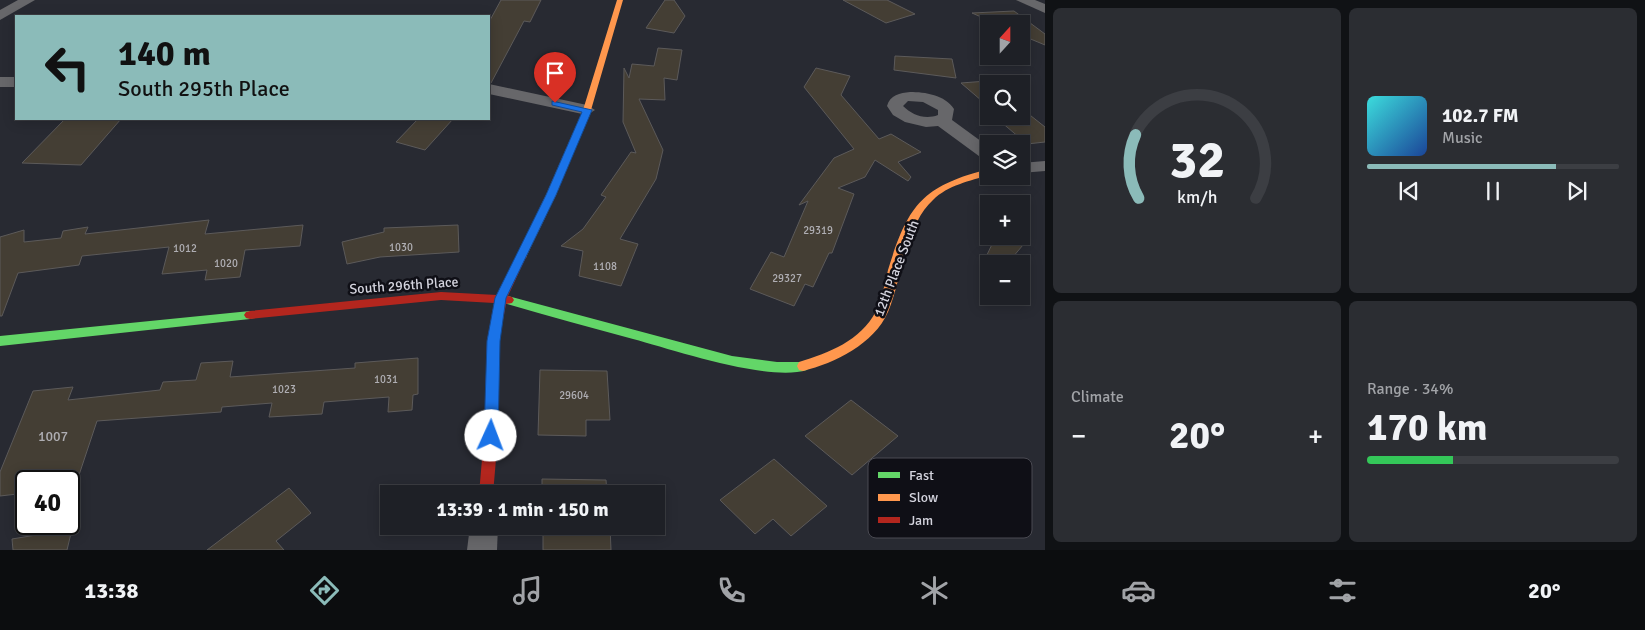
<!DOCTYPE html>
<html lang="en">
<head>
<meta charset="utf-8">
<style>
	body { margin:0; font-family:Signika,sans-serif; background:#2b2d32; color:#f1f3f6; height:100vh; display:flex; flex-direction:column; font-size:19px; white-space:nowrap }
	* { box-sizing:border-box; margin:0 }
	p { font-size:16px; color:#a1a3a7 }
	.icon { flex:none; width:28px; height:28px; fill:none; stroke:currentColor; stroke-width:2; stroke-linecap:round; stroke-linejoin:round }
	.map { position:relative; flex:1; overflow:hidden }
	.side { display:flex; flex-direction:column; gap:8px; padding:8px; background:#101215; width:600px }
	.side>* { flex:none }
	.hud { position:absolute; left:15px; top:15px; width:475px; height:105px; border-radius:0px; box-shadow:0 2px 12px #0003,0 0 0 1px #3c3e43; background:#8bbbb9; color:#111; overflow:hidden }
	.needle { width:32px; rotate:21deg }
	.fabs { position:absolute; left:980px; top:15px; display:grid; gap:10px }
	.fabs a { display:grid; place-items:center; width:50px; height:50px; border-radius:0px; background:#1e2026; box-shadow:0 2px 12px #0003,0 0 0 1px #3c3e43; font-size:25px }
	.speed { position:absolute; left:15px; top:470px; display:flex; gap:10px; font-size:25px; font-weight:700; text-align:center }
	.speed>* { display:grid; place-content:center; width:65px; height:65px; border-radius:50%; background:#1e2026; box-shadow:0 2px 12px #0003,0 0 0 1px #3c3e43; line-height:1 }
	.speed .limit { border:2px solid #111; border-radius:8px; background:#fff; color:#111 }
	.pin { position:absolute; display:grid; place-items:center; width:42px; height:42px; color:#fff; margin:-51px -21px; border-radius:50% 50% 50% 0; rotate:-45deg; box-shadow:0 0 5px #0007 }
	.pin .icon { rotate:45deg }
	.me { position:absolute; width:55px; margin:-28px; rotate:2deg; stroke-linejoin:round; filter:drop-shadow(0 0 4px #0008) }
	.turn { display:flex; align-items:center; gap:18px; height:105px; padding:0 20px; font-size:22px }
	.turn .icon { width:65px; height:65px; stroke-width:2.5 }
	.turn b { display:block; font-size:35px; line-height:42px }
	.big { font-size:38px; font-weight:700; line-height:1.1 }
	.side .card { flex:1; display:flex; flex-direction:column; justify-content:center; gap:8px; min-width:0; padding:0 18px; border-radius:8px; background:#2b2d32 }
	.side .dial { align-items:center; gap:0 }
	.dial svg { height:130px; overflow:visible; fill:none; stroke:#3c3e43; stroke-width:7; stroke-linecap:round; text-anchor:middle }
	.dial text { fill:#f1f3f6; stroke:none }
	.song { display:flex; align-items:center; gap:15px }
	.cover { width:60px; height:60px; border-radius:8px; background:linear-gradient(135deg,hsl(180 70% 55%),hsl(220 70% 35%)) }
	.played { height:5px; border-radius:2px; background:linear-gradient(90deg,#8bbbb9 75%,#3c3e43 75%) }
	.keys { display:flex; justify-content:space-around; direction:ltr }
	.heat { display:flex; justify-content:space-between; align-items:center; font-size:28px; direction:ltr }
	.charge { height:8px; border-radius:4px; background:linear-gradient(90deg,#34c759 34%,#3c3e43 0) }
	.side .tiles { flex:1; display:grid; gap:8px; grid-template-columns:repeat(2,1fr) }
	.trip { position:absolute; left:380px; top:485px; width:285px; height:50px; border-radius:0px; background:#1e2026; box-shadow:0 2px 12px #0003,0 0 0 1px #3c3e43; font-weight:700; line-height:50px; text-align:center }
	.tab-bar { display:flex; height:80px; justify-content:space-around; align-items:center; background:#0c0d0f; color:#a1a3a7 }
	.tab-bar .icon { width:35px; height:35px }
	.tab-bar .current { color:#8bbbb9 }
	.tab-bar b { font-size:22px; color:#f1f3f6 }
	main { display:flex; flex:1; min-height:0 }
	.map>svg:first-child { display:block }
	.building { fill:#443e34; stroke:#5c5a5a }
	.lines { fill:none; stroke-linecap:round; stroke-linejoin:round }
	.street { fill:#67676a; fill-rule:evenodd }
	.fast { fill:#63d668; fill-rule:evenodd }
	.slow { fill:#ff974d; fill-rule:evenodd }
	.jam { fill:#b3261e; fill-rule:evenodd }
	.route { fill:#1a73e8; stroke:#114b97 }
	.labels { text-anchor:middle; stroke-width:5; stroke-linejoin:round; paint-order:stroke }
	.number-label { font-size:11px; fill:#afaeb3 }
	.street-label { font-size:14px; fill:#d3d3dd; stroke:#0f0f16 }
	.near-number-label { font-size:14px; fill:#afaeb3 }
	.key { fill:#0f0f16; stroke:#4a4a52; stroke-width:1 }
	.key-label { font-size:14px; fill:#d3d3dd }
</style>
</head>
<body>
<main>
<div class="map">
<svg width="1045" height="550" viewBox="0 0 1045 550">
	<rect width="100%" height="100%" fill="#282a32"/>
	<!-- building -->
	<g class="building">
		<path d="M501 0H541L530 22 524 21 491 83 489 82V22Z"/>
		<path d="M665 0H674L685 16 674 33 646 28Z"/>
		<path d="M843 0H887L915 14 886 23Z"/>
		<path d="M1014 11 1045 34V45L1021 35V24H997L972 13Z"/>
		<path d="M658 48 682 50 677 80 664 78 665 100 639 99 663 150 656 179 620 239 638 244 621 286 579 276 583 251 561 246 583 229 606 197 601 195 631 152 636 153 623 122 624 68 629 78 632 64 654 66Z"/>
		<path d="M895 56 952 59 956 78 894 70Z"/>
		<path d="M816 68 850 76 841 95 879 139 891 134 921 152 898 162 911 177 908 181 875 160 865 177 838 188 854 194 832 253H829L813 287 805 284 794 306 750 289 771 252 784 257 808 201 799 205 834 158 854 149 804 87Z"/>
		<path d="M987 81 991 84H989V107L961 83Z"/>
		<path d="M1021 108 1045 127V142L1027 144 994 116H1021Z"/>
		<path d="M65 119H121L81 165 22 163Z"/>
		<path d="M418 119H453L425 150 396 142Z"/>
		<path d="M209 220 205 234 303 225 300 246 245 250 240 277 205 280 207 270 162 274 169 247 82 256 79 265 18 273 2 316H0V237L24 230V242L61 238 63 231 88 227 85 234Z"/>
		<path d="M458 225 459 252 380 257 347 264 342 242 384 232V228Z"/>
		<path d="M996 236H1004L1023 245 1007 264H995L985 259Z"/>
		<path d="M418 358V394L413 395 412 410 388 412 389 397 324 402 322 414 269 417 272 403 222 407 221 412 97 421 77 481H26V493L0 496V472L33 391 73 387 68 400 160 390 163 382 196 380 201 363 233 361 230 377 355 368V363Z"/>
		<path d="M540 370 607 371 610 420H586V436L538 435Z"/>
		<path d="M851 400 898 436 852 475 805 436Z"/>
		<path d="M774 459 827 506 791 536 773 519 755 534 720 500Z"/>
		<path d="M542 479 606 480 607 494H542Z"/>
		<path d="M289 488 311 513 276 541 284 550H207Z"/>
		<path d="M543 526H610L611 550H543Z"/>
		<path d="M72 529 67 550H13L12 539Z"/>
	</g>
	<g class="lines">
		<!-- street -->
		<g class="street">
			<path d="M18 0H35L0 20V10Z"/>
			<path d="M1016 0H1035L1045 4V13Z"/>
			<rect x="0" y="77" width="16" height="10"/>
			<path d="M489 84 587 105 595 110 587 115 489 94Z"/>
			<path d="M910 92C925 92 945 95 954 109L952 120 989 147V160L983 159 938 126 926 127 905 122 893 115 887 106C890 95 900 93 910 92ZM908 101 923 102 938 110V115C925 120 912 115 903 106Z"/>
			<path d="M1045 161V171L1021 173V163Z"/>
			<path d="M470 526H498L497 550H467Z"/>
		</g>
		<!-- fast -->
		<g class="fast">
			<path d="M508 296 732 356 777 362H807L809 366 807 370C768 382 674 350 633 339 590 327 547 316 504 303L502 300 504 297Z"/>
			<path d="M250 311 254 312 256 315 254 318 250 319 0 346V336Z"/>
		</g>
		<!-- slow -->
		<g class="slow">
			<path d="M617 0H623L591 110 556 195 527 255 526 258H518L517 255 546 195 583 110Z"/>
			<path d="M989 169V175C970 181 948 185 933 200 920 212 913 229 907 246 900 267 897 291 888 312 874 344 835 363 803 371L799 370 797 366 799 362C828 353 861 341 876 311 882 299 885 283 888 270 908 205 922 186 989 169Z"/>
		</g>
		<!-- jam -->
		<path class="jam" d="M522 251 527 255 508 296 512 297 514 300 512 303 506 304 499 341 498 436 493 494H479L484 436 487 341 494 303 441 300 250 319 246 318 244 315 246 312 250 311 441 292 497 295 517 255Z"/>
	</g>
	<!-- route -->
	<path class="route" d="M552 101 592 110 556 195 506 298 500 341 498 436 496 440H486L484 436 487 341 495 298 546 195 582 112 552 105Z"/>
	<g class="labels">
		<!-- number labels -->
		<g class="number-label">
			<text x="818" y="234">29319</text>
			<text x="401" y="251">1030</text>
			<text x="185" y="252">1012</text>
			<text x="226" y="267">1020</text>
			<text x="605" y="270">1108</text>
			<text x="787" y="282">29327</text>
			<text x="386" y="383">1031</text>
			<text x="284" y="393">1023</text>
			<text x="574" y="399">29604</text>
		</g>
		<!-- street labels -->
		<g class="street-label">
			<text transform="translate(896 268) rotate(-69)" y="5">12th Place South</text>
			<text transform="translate(404 285) rotate(-4)" y="5">South 296th Place</text>
		</g>
		<!-- near-number labels -->
		<g class="near-number-label">
			<text x="53" y="441">1007</text>
		</g>
	</g>
	<!-- legend -->
	<rect x="868" y="458" width="164" height="80" rx="8" class="key"/>
	<rect x="878" y="472" width="22" height="6" fill="#63d668"/>
	<rect x="878" y="494" width="22" height="7" fill="#ff974d"/>
	<rect x="878" y="517" width="22" height="6" fill="#b3261e"/>
	<g class="key-label">
		<text x="909" y="480">Fast</text>
		<text x="909" y="502">Slow</text>
		<text x="909" y="525">Jam</text>
	</g>
</svg>
<div class="fabs">
<a><svg class="needle" viewBox="-14 -14 28 28"><path d="M0-13l5 13h-10z" fill="#e53935"/><path d="M0 13l5-13h-10z" fill="#a1a3a7"/></svg></a>
<a><svg class="icon" aria-label="search" viewBox="0 0 24 24"><circle cx="10" cy="10" r="6"/><path d="M15 15l6 6"/></svg></a>
<a><svg class="icon" aria-label="layers" viewBox="0 0 24 24"><path d="M12 4l9 5-9 5-9-5zM3 14l9 5 9-5"/></svg></a>
<a>+</a>
<a>−</a>
</div>
<div class="speed"><div class="limit">40</div></div>
<div class="pin" style="left:555px;top:103px;background:#d93025"><svg class="icon" aria-label="arrive" viewBox="0 0 24 24"><path d="M6 21V4h12l-3 4 3 4H6"/></svg></div>
<svg class="me" style="left:491px;top:436px" viewBox="-20 -20 40 40"><circle r="19" fill="#fff"/><path d="M0-13L10 11 0 6-10 11z" fill="#1a73e8"/></svg>
<div class="trip">13:39 · 1 min · 150 m</div>
<div class="hud">
<div class="turn"><svg class="icon" aria-label="left" viewBox="0 0 24 24"><path d="M17 20v-9H6M10 6l-5 5 5 5"/></svg><div><b>140 m</b>South 295th Place</div></div>
</div>
</div>
<section class="side">
<div class="tiles">
<div class="card dial"><svg viewBox="0 0 100 80">
<path d="M14 69A42 42 0 1 1 86 69"/>
<path d="M14 69A42 42 0 0 1 12 30" stroke="#8bbbb9"/>
<text x="50" y="56" font-size="32" font-weight="700">32</text>
<text x="50" y="72" font-size="11">km/h</text>
</svg></div>
<div class="card">
<div class="song"><i class="cover"></i><div><b>102.7 FM</b><p>Music</p></div></div>
<div class="played"></div>
<div class="keys"><svg class="icon" aria-label="previous" viewBox="0 0 24 24"><path d="M18 5L8 12l10 7zM5 5v14"/></svg><svg class="icon" aria-label="pause" viewBox="0 0 24 24"><path d="M8 5v14M16 5v14"/></svg><svg class="icon" aria-label="next" viewBox="0 0 24 24"><path d="M6 5l10 7-10 7zM19 5v14"/></svg></div>
</div>
<div class="card"><p>Climate</p>
<div class="heat"><a>−</a><b class="big">20°</b><a>+</a></div>
</div>
<div class="card"><p>Range · 34%</p><b class="big">170 km</b><div class="charge"></div></div>
</div>
</section>
</main>
<nav class="tab-bar">
<b>13:38</b>
<svg class="icon current" aria-label="directions" viewBox="0 0 24 24"><path d="M12 3l9 9-9 9-9-9zM9 14v-3h6M13 9l2 2-2 2"/></svg>
<svg class="icon" aria-label="music" viewBox="0 0 24 24"><path d="M9 18V5l10-2v13"/><circle cx="6" cy="18" r="3"/><circle cx="16" cy="16" r="3"/></svg>
<svg class="icon" aria-label="phone" viewBox="0 0 24 24"><path d="M5 4h4l2 5-3 2q2 4 5 5l2-3 5 2v4C11 20 4 13 5 4z"/></svg>
<svg class="icon" aria-label="climate" viewBox="0 0 24 24"><path d="M12 3v18M4 7l16 10M4 17L20 7"/></svg>
<svg class="icon" aria-label="car" viewBox="0 0 24 24"><path d="M5 17H2v-5l4-1 3-4h7l3 4 3 1v5h-3M9 17h6M6 11h13"/><circle cx="7" cy="17" r="2"/><circle cx="17" cy="17" r="2"/></svg>
<svg class="icon" aria-label="filters" viewBox="0 0 24 24"><path d="M4 7h16M4 17h16"/><circle cx="9" cy="7" r="2"/><circle cx="15" cy="17" r="2"/></svg>
<b>20°</b>
</nav>
</body>
</html>
